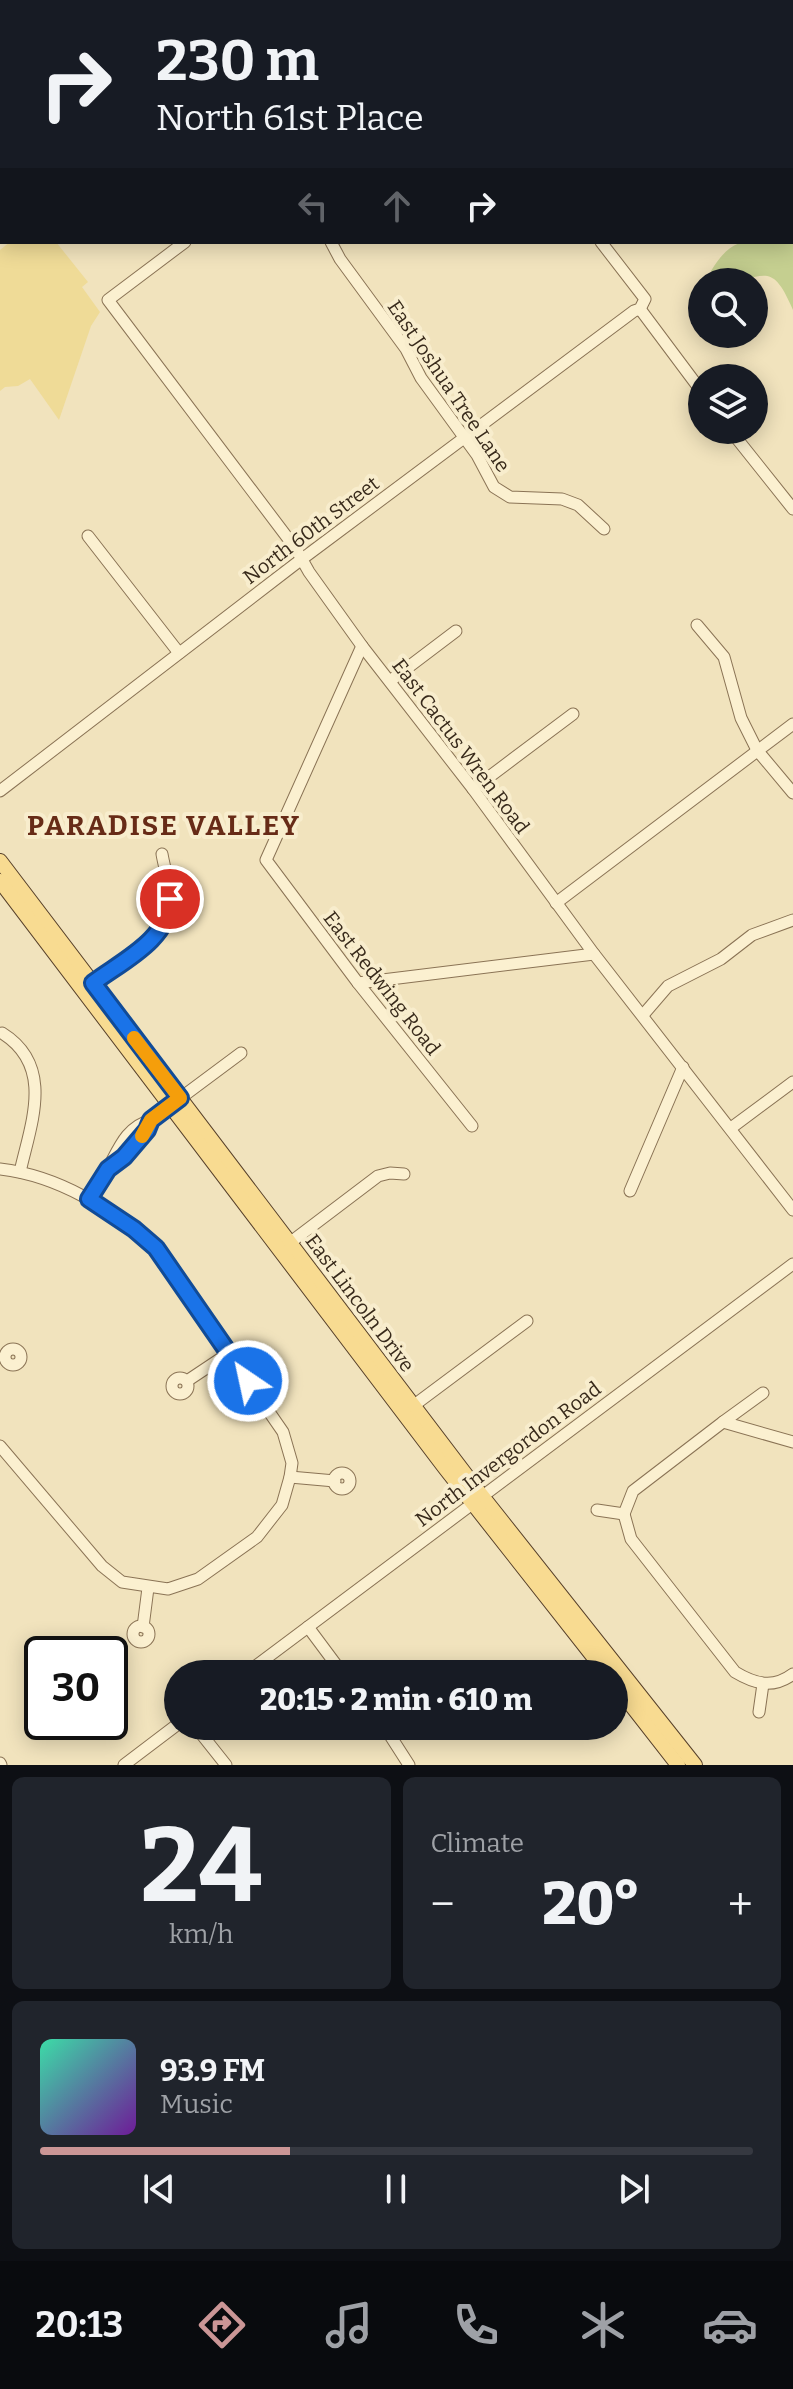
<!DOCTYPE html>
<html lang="en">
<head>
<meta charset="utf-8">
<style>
	body { margin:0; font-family:Bitter,serif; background:#20242c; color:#f1f3f6; height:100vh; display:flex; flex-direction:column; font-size:30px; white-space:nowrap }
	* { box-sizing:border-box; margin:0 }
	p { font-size:26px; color:#9ea1a6 }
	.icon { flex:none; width:44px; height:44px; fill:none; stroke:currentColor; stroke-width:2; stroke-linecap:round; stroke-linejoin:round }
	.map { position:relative; height:1765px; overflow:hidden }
	.drawer { display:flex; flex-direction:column; gap:12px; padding:12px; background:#0d0f14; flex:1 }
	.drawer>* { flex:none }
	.top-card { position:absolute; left:0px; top:0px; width:794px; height:244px; box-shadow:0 4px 20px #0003; background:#171b24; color:#f1f3f6; overflow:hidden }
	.controls { position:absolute; left:688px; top:268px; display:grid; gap:16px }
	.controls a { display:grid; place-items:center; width:80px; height:80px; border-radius:50%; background:#171b24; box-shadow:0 4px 20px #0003; font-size:40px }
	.speed { position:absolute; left:24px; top:1636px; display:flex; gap:16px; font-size:40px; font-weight:700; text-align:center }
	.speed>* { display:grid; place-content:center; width:104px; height:104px; border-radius:50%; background:#171b24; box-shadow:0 4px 20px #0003; line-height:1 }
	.speed .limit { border:4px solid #111; border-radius:12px; background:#fff; color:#111 }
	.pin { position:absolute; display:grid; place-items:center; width:68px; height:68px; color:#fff; margin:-34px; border:4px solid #fff; border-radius:50%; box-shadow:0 2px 8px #0007 }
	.me { position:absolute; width:88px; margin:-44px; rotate:326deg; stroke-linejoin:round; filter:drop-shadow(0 0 6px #0008) }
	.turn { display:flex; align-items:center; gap:28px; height:168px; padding:0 24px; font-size:36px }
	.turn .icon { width:104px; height:104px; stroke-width:2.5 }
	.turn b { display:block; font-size:56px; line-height:68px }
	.lanes { display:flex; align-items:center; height:76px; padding:0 24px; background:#0003; justify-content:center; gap:40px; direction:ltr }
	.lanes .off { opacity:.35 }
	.big { font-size:60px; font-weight:800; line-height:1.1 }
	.drawer .widget { flex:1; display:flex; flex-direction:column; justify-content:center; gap:12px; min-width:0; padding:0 28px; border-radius:12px; background:#20242c }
	.drawer .dial { align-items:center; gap:0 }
	.dial b { font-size:104px; line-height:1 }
	.song { display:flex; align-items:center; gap:24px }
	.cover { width:96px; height:96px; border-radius:12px; background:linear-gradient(135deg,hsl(160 70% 55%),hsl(280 70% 35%)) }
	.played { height:8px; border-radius:4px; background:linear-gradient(90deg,#cb9696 35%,#363941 35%) }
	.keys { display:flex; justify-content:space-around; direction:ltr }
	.heat { display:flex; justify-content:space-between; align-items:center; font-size:44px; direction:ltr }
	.drawer .tiles { flex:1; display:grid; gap:12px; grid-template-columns:1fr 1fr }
	.widget:last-child { grid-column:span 2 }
	.trip { position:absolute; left:164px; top:1660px; width:464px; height:80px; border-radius:40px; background:#171b24; box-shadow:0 4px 20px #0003; font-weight:800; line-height:80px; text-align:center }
	.menu { display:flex; height:128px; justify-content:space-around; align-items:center; background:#090b0e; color:#9ea1a6 }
	.menu .icon { width:56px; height:56px }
	.menu .active { color:#cb9696 }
	.menu b { font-size:36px; color:#f1f3f6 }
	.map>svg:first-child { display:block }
	.green { fill:#c5cf90 }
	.sand { fill:#efdb97 }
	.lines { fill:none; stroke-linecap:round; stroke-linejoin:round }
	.minor-casing { stroke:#8a7355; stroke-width:13 }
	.major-casing { stroke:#57402a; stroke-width:16 }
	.minor { stroke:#fbf0d0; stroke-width:11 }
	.major { stroke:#f8db91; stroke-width:14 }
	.route-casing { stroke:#114b97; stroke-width:20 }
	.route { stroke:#1a73e8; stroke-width:14 }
	.slow { stroke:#f59e0b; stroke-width:14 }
	.labels { text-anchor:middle; stroke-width:8; stroke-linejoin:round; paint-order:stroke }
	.street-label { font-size:20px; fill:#382a1b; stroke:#f8edcd }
	.district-label { font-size:28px; font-weight:bold; letter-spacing:2px; fill:#672b17; stroke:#f8edcd }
</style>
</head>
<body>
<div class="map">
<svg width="793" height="1765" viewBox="0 0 793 1765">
	<rect width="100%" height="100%" fill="#f1e3bd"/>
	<!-- green -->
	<path class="green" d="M793 155V310C770 256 764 282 718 282L711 271C734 232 752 242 792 242Z"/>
	<!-- sand -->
	<path class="sand" d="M10 242H56L88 282 82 287 100 312 91 326 59 420 30 379 18 386 5 387 0 391V250Z"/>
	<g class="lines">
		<defs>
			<g id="minor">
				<path d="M145 0 146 2"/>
				<path d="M419 0 420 2"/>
				<path d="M637 0 639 2"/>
				<path d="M332 2 335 0"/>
				<path d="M0 50 2 52"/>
				<path d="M185 242 108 300 296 549 309 572 362 646 473 789 594 954 793 1210"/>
				<path d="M331 242 340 259 406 349 421 378 477 455 494 487 510 497 562 499 578 505 604 529"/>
				<path d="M640 309 702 392"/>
				<path d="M730 430 793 509"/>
				<path d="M88 536 179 653"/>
				<path d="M697 625 724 657 741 718 757 750 793 793"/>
				<path d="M362 646 266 860 358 983 472 1126"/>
				<path d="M390 681 456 631"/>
				<path d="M473 789 573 714"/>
				<path d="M0 791 294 565 634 311 640 309 645 299 601 242"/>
				<path d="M556 903 793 724"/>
				<path d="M358 983 594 954"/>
				<path d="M88 987C110 970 165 939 170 911 173 893 165 872 162 854"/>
				<path d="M643 1015 668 986 721 959 752 935 793 920"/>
				<path d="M2 1033C55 1066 31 1123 20 1172"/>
				<path d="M731 1128 793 1082"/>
				<path d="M0 1169C60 1176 111 1209 156 1248L283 1432 292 1463 290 1477 282 1505 257 1537 198 1579 168 1589 122 1582 102 1566 0 1446"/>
				<path d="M108 1169C125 1158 143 1139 151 1120"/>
				<path d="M630 1191 683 1067"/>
				<path d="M89 1199C94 1190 101 1181 106 1172 118 1151 125 1127 151 1120L241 1053"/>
				<path d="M283 1248 378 1176 390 1173 404 1174"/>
				<circle cx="13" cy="1357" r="8"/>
				<circle cx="180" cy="1386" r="8"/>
				<path d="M187 1381 229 1353"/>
				<path d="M409 1409 527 1321"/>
				<path d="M723 1422 763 1393"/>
				<circle cx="342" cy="1481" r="8"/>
				<path d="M290 1477 335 1481"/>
				<path d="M597 1510 624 1514"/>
				<path d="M624 1514 631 1539 735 1672C755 1684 773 1689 793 1674"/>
				<path d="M624 1514 633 1491 723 1422 793 1442"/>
				<circle cx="141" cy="1634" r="8"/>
				<path d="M143 1627 148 1588"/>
				<path d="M308 1627 343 1674"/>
				<path d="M245 1674 793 1264"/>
				<path d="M759 1712 763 1684"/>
				<path d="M195 1726 226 1765"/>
				<path d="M384 1726 409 1765"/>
				<path d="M0 1763 1 1765"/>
				<path d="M124 1765 178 1724"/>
			</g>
			<g id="major">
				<path d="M0 861 482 1496 695 1765"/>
				<path d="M0 881 445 1468 607 1674"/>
				<path d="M614 1683 678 1765"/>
			</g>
		</defs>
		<!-- minor casing -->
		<use href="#minor" class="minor-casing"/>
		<!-- major casing -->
		<use href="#major" class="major-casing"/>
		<!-- minor -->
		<use href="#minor" class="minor"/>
		<!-- major -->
		<use href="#major" class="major"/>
	</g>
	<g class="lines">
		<defs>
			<path id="route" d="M170 899C169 940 122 961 93 983L180 1098 151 1120 147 1130 124 1157 108 1169 89 1199 134 1229 156 1248 248 1381"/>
		</defs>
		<!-- route casing -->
		<use href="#route" class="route-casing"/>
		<!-- route -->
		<use href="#route" class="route"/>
		<!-- slow -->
		<path class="slow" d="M134 1038 180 1098 151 1120 142 1136"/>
	</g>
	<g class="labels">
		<!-- street labels -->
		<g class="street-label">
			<text transform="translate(449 386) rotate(56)" y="7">East Joshua Tree Lane</text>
			<text transform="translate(311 530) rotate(-37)" y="7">North 60th Street</text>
			<text transform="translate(461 746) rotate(53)" y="7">East Cactus Wren Road</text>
			<text transform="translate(382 983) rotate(52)" y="7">East Redwing Road</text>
			<text transform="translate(360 1303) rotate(53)" y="7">East Lincoln Drive</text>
			<text transform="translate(508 1454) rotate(-37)" y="7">North Invergordon Road</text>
		</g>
		<!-- district labels -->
		<g class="district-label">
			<text x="164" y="835">PARADISE VALLEY</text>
		</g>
	</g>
</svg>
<div class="controls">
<a><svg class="icon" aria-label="search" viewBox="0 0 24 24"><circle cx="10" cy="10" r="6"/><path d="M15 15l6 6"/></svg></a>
<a><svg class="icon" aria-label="layers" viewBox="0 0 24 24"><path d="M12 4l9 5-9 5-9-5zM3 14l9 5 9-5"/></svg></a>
</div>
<div class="speed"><div class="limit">30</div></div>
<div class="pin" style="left:170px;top:899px;background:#d93025"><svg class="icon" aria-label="arrive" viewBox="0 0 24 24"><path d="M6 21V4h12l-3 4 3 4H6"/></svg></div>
<svg class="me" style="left:248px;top:1381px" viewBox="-20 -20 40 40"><circle r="17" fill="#1a73e8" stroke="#fff" stroke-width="3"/><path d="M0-11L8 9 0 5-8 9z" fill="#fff"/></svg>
<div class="trip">20:15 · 2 min · 610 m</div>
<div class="top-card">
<div class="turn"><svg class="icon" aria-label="right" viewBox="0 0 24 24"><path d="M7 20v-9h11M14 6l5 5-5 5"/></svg><div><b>230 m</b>North 61st Place</div></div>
<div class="lanes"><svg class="icon off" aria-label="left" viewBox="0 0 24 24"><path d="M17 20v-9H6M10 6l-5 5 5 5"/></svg><svg class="icon off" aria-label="ahead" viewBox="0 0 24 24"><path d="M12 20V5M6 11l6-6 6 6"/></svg><svg class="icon" aria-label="right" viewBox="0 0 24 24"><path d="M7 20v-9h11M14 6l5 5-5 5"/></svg></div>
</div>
</div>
<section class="drawer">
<div class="tiles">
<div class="widget dial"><b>24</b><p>km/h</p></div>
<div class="widget"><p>Climate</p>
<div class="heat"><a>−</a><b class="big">20°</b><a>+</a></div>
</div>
<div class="widget">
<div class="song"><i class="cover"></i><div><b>93.9 FM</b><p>Music</p></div></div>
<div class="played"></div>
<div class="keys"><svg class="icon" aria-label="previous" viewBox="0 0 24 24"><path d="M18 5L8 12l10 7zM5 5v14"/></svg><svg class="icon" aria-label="pause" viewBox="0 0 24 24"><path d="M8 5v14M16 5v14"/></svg><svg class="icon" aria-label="next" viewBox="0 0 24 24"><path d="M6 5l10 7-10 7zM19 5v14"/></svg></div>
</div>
</div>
</section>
<nav class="menu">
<b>20:13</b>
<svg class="icon active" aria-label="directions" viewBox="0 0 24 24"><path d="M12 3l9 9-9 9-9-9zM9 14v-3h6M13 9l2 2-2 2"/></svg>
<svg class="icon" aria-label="music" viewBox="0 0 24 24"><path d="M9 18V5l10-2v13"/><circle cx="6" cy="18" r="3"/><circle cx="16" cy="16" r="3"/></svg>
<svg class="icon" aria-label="phone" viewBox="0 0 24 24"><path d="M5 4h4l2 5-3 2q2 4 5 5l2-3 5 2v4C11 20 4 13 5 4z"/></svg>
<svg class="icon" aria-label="climate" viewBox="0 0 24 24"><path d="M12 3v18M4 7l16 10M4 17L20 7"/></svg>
<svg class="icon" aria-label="car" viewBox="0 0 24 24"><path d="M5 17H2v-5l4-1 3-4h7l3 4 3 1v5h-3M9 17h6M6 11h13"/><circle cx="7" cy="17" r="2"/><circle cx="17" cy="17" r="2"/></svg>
</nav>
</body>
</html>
